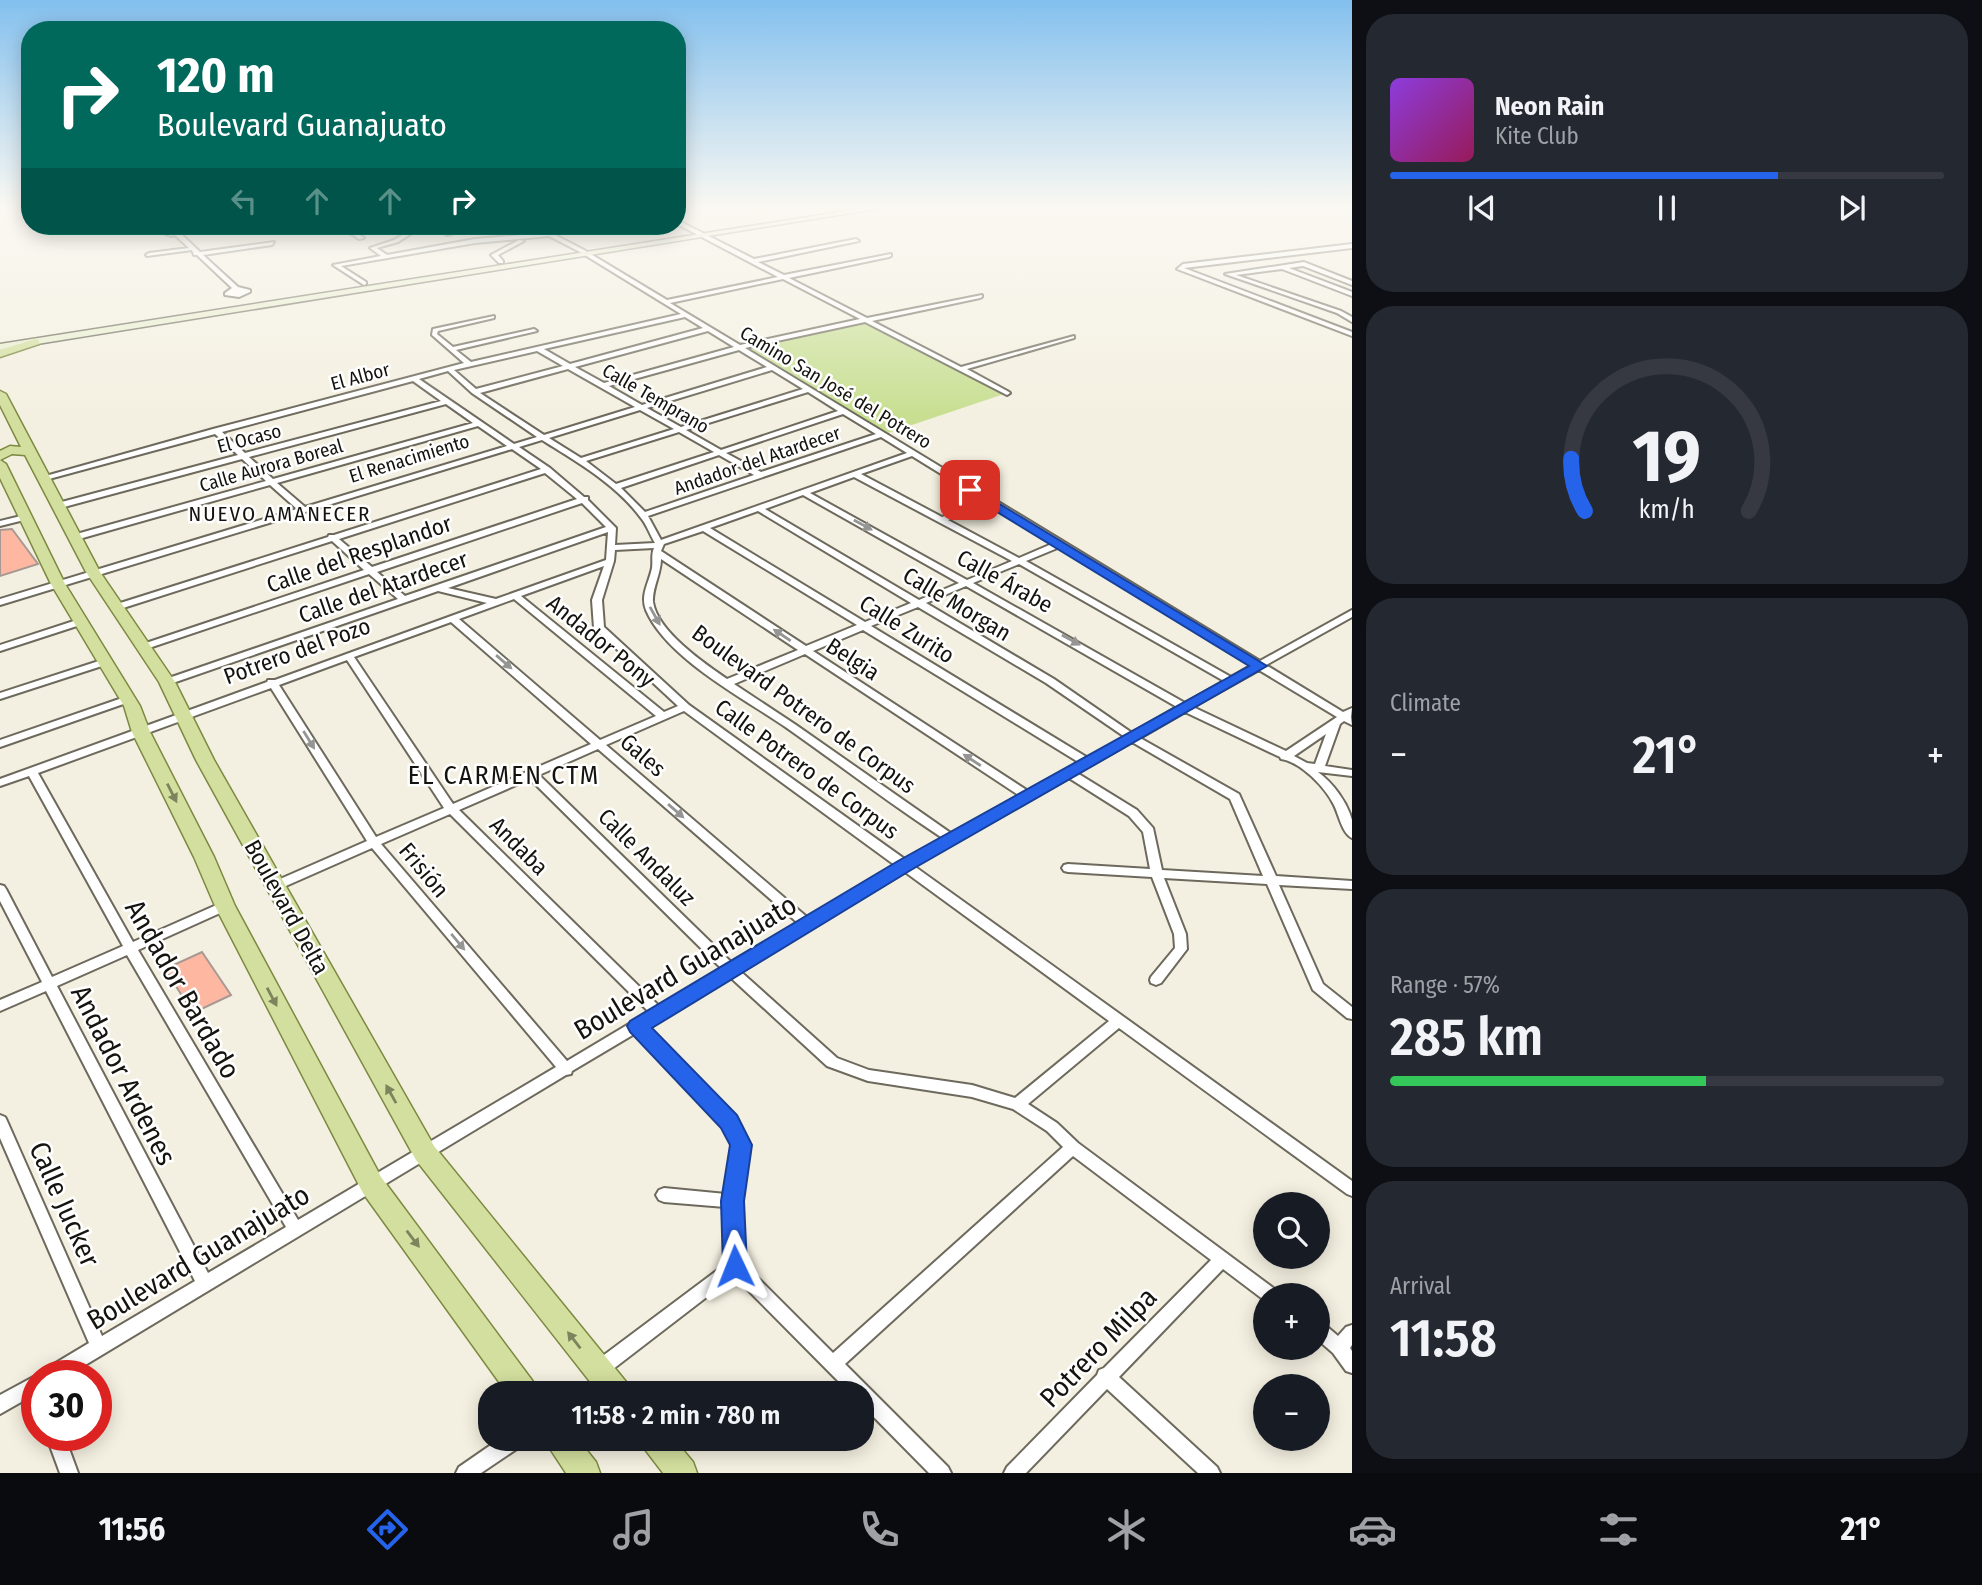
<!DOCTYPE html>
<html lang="en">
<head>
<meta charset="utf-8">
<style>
	body { margin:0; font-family:"Fira Sans Condensed",sans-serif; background:#242831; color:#f1f3f6; height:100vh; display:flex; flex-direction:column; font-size:26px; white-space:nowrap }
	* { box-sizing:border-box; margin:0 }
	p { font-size:23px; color:#9ea1a6 }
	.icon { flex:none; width:38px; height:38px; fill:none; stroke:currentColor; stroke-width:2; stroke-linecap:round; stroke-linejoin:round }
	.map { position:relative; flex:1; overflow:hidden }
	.sheet { display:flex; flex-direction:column; gap:14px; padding:14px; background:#0d0f14; width:630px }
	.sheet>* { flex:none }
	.banner { position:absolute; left:21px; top:21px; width:665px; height:214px; border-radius:28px; box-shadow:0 4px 18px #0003; background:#00695c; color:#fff; overflow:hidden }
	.tools { position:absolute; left:1253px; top:1192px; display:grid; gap:14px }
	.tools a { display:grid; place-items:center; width:77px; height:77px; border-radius:50%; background:#171b24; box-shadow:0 4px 18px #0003; font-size:35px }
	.speed { position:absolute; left:21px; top:1360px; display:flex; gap:14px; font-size:35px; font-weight:700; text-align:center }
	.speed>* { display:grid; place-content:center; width:91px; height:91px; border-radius:50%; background:#171b24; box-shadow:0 4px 18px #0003; line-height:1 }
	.speed .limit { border:10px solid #d22; background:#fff; color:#111 }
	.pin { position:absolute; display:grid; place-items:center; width:60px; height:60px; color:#fff; margin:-30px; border-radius:14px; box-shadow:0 4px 10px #0006 }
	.me { position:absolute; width:77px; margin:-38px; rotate:358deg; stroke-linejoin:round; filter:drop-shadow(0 0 5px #0008) }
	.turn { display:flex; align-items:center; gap:24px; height:147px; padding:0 21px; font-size:32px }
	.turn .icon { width:91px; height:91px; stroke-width:2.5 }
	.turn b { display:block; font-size:49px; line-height:60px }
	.lanes { display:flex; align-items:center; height:66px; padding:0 21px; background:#0003; justify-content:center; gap:35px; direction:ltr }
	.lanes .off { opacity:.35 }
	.big { font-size:52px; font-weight:600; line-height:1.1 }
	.sheet .widget { flex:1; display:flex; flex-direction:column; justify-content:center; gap:10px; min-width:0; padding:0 24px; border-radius:28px; background:#242831 }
	.sheet .dial { align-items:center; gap:0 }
	.dial svg { height:182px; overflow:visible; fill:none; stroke:#363941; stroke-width:7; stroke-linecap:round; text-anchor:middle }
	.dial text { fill:#f1f3f6; stroke:none }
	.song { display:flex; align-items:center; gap:21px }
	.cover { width:84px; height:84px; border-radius:10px; background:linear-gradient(135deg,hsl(270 70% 55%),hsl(330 70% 35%)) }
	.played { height:7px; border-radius:4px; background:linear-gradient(90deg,#2563eb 70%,#363941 70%) }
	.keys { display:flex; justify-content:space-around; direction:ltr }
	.heat { display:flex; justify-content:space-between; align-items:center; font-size:38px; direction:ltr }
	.charge { height:10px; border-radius:5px; background:linear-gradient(90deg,#34c759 57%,#363941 0) }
	.trip { position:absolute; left:478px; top:1381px; width:396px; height:70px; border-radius:28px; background:#171b24; box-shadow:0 4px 18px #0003; font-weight:600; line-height:70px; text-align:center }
	.tabs { display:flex; height:112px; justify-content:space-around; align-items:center; background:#090b0e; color:#9ea1a6 }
	.tabs .icon { width:49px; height:49px }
	.tabs .active { color:#2563eb }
	.tabs b { font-size:32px; color:#f1f3f6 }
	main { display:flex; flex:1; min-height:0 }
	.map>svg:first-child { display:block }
	.green { fill:#c8df92 }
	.building { fill:#feb8a2; stroke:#a79893; stroke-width:2 }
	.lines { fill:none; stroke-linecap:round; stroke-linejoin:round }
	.minor-casing { stroke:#6d695c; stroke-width:4 }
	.secondary-casing { stroke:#6d695c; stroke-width:3 }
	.primary-casing { stroke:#7d8942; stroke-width:3 }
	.minor { fill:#fff; fill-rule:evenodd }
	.secondary { fill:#e9efcf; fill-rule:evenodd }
	.primary { fill:#d3df9e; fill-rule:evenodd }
	.oneway { fill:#959593 }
	.oneway2 { fill:#7d835d }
	.route { fill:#2563eb; stroke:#184099; stroke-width:2 }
	.labels { text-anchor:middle; stroke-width:5; stroke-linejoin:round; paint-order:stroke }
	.far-street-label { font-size:19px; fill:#14130e; stroke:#fff }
	.far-quarter-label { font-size:21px; letter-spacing:2px; fill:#14130e; stroke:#fff }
	.street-label { font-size:23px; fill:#14130e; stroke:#fff }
	.quarter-label { font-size:26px; letter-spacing:2px; fill:#14130e; stroke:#fff }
	.near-street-label { font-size:28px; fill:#14130e; stroke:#fff }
</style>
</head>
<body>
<main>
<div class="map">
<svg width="1352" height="1473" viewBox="0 0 1352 1473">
	<rect width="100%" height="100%" fill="#f4f0e1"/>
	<!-- green -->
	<path class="green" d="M868 320 1007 393 888 433 743 346Z"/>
	<!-- building -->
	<g class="building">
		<path d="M12 529 38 564 0 576V530Z"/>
		<path d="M202 952 231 995 193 1013 165 969Z"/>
	</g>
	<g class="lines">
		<defs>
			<g id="minor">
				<path d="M677 220 754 259 856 239 859 241 758 262 784 275 891 254V256L889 257 789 278 867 318 982 295V297L980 298 872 321 961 367 1074 336V338L967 369 1009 392 1010 393 1007 395 865 322 745 348 1260 661 1352 610V617L1266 665 1343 712 1352 708 1351 717 1352 725 1344 721 1340 724 1325 766 1352 770V776L1318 772C1333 783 1347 802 1352 820 1352 825 1352 832 1352 838 1342 833 1339 815 1334 805 1325 787 1301 762 1281 759L1280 757 1185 712 1140 738 1239 794 1276 876 1352 881V889L1279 885 1323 984 1352 1007V1019L1347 1018 1313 990 1267 884 1164 878 1186 934 1187 949 1161 983 1156 985 1151 983 1150 980 1151 977 1175 948 1174 934 1152 877 1068 872 1064 871 1062 868 1064 865 1068 864 1150 869 1143 832 1129 816 1069 778 914 866 1352 1181V1196L1347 1194 1119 1028 1028 1104 1057 1123 1078 1143 1276 1290 1278 1295H1265L1264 1300 1223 1269 1119 1377 1217 1467 1220 1473H1198L1107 1389 1026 1473H1004L1007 1467 1097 1375 1099 1370 1104 1368 1211 1260 1073 1156 845 1364 948 1467 951 1473H929L861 1404V1393H850L734 1276 604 1376 598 1378 592 1376 590 1370 592 1364 727 1263 725 1207 664 1202 659 1200 656 1195 659 1190 664 1188 726 1194 734 1145 724 1126 636 1033 572 1071 571 1074 566 1075 67 1376H42L44 1370 89 1343 0 1138V1115L5 1117 7 1121 102 1336 195 1281 46 991 0 1011V1000L42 982 0 901V885L4 886 6 889 52 977 123 946 29 776 0 786V779L267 682 268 680H275L487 603 438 591 167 685 163 684 162 682 163 680 398 599 369 574 149 648H143L141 646 143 644 364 570 332 541 120 609H114L112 607 114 605 328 537 329 535H334L541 469 512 449 0 605V599L297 509 270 485 79 539H73V535L266 481 242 459 64 507H58L57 505 58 503 238 455 215 434 49 479H43L42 477 213 429 464 363 432 335 433 329 494 316V318L438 331 437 334 453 347 534 329 537 331 456 350 471 362 681 314 580 252 549 236 475 243 341 266 366 282V284L364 285 333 265 381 256 370 248 394 240 406 233 400 226H405L412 233 398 242 377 248 387 255 475 239 544 233 532 226H538L584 250 667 300 778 277 677 224ZM783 279 860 319 740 345 670 303ZM685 317 703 328 570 364 544 349ZM708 331 734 347 604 383 575 367ZM739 350 767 367 642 405 609 386ZM537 351 563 366 476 389 454 370ZM568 369 635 407 544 435 480 393ZM772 370 803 389 681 427 647 408ZM448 371 472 393 537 437 514 444 419 379ZM413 381 441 401 245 453 222 432ZM808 392 838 411 721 450 686 430ZM446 404 473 423 273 479 249 457ZM640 410 674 429 581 458 549 438ZM843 414 876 434 761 472 726 453ZM478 426 507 446 305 507 277 483ZM679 432 714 452 616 484 586 461ZM881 437 907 453 661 540 648 516ZM542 440C577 462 616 484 641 518 647 525 650 535 655 543L615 545 616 528 588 500V497H584L550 468 519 447ZM719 455 754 475 645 512 621 488ZM912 456 985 501 942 517 861 474ZM545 473 577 499 372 567 339 539ZM854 477 1012 561 967 580 810 493ZM803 495 959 583 919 600 765 509ZM582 503 606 527 405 596 377 572ZM991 504 1054 543 1019 558 948 520ZM758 511 911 603 865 622 710 528ZM703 531 857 625 806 646 661 551 664 544ZM608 532 606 560 496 599 448 588ZM1060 547 1252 665 1231 677 1026 561ZM654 548C651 555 653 561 652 568 649 583 640 595 646 610 666 658 745 699 787 728 840 765 890 804 944 839L906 860 689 705 604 627 602 600 614 561 615 550ZM661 559 798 650 727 679C705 664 657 631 653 602 652 588 661 574 661 559ZM1019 564 1224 681 1185 703 973 583ZM604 566 592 600 594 628 678 706 664 712 521 596ZM966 586 1177 707 1132 733 1054 679 926 603ZM514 599 656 716 600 740 459 619ZM918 607 1046 683 1125 737 1088 758 871 626ZM451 622 591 744 453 804 354 657ZM863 630 1080 763 1028 791 813 651ZM805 654 1020 796 952 834 796 725 734 684ZM347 660 444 808 376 837 279 685ZM1259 670 1337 717 1286 751 1193 707ZM271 688 367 841 271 883 269 886 271 889H279L372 848 556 1067 298 1220 138 950 229 909 231 906 229 903H221L133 942 38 773ZM684 711 896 866 808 918 606 745ZM1326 734 1315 764 1307 763 1294 756ZM1132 742 1230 799 1263 876 1162 870 1153 828 1137 810 1077 773ZM598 749 799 924 732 963 539 775ZM530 779 722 969 659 1006 459 810ZM450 814 649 1012 567 1061 381 844ZM905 872 1109 1021 1015 1098 972 1085 869 1070 837 1058 740 971ZM127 955 286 1227 208 1273 57 986ZM730 977 827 1066 868 1081 972 1097 1013 1109 1047 1131 1063 1147 833 1353 743 1263 740 1201 748 1145 734 1118 647 1027Z"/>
				<path d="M181 226H185L190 230 180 233 200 252 274 242 272 245 203 255 238 287 250 290V292L239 297 225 295V293L232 288 197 255H194L192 250 147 256 146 255 149 253 189 248 175 235 171 236 158 231Z"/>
				<path d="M340 226H346L364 238 359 239Z"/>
				<path d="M432 226H438L452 234 447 235Z"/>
				<path d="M519 240 524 241 498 255 503 261V263H499L491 255Z"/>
				<path d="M1352 244V248L1184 268 1352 332V336L1177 269 1183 264Z"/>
				<path d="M1304 262 1352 281V285L1303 266 1289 268 1352 292V296L1282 269 1236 275 1341 311 1352 317V322L1337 313 1225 274Z"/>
				<path d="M25 515 29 517 28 519 0 526V521Z"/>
				<path d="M80 619 85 622 83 624 0 651V645Z"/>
				<path d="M105 659 110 662 108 664 0 699V693Z"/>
				<path d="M128 696 133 699 132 701 0 747V740Z"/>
				<path d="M1318 1322 1324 1324 1338 1336 1346 1327 1352 1325V1345L1350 1348 1352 1351V1373L1346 1371 1333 1353 1318 1340Z"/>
				<path d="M37 1375 39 1376H37V1393L0 1414V1395Z"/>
				<path d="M46 1435H64L78 1473H60Z"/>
				<path d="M501 1438H527L524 1444 481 1473H456L459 1467Z"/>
			</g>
			<path id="secondary" d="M865 208H882L0 350V344Z"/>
			<g id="primary">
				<path d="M35 339 39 340V344L0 357V350Z"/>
				<path d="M0 391 6 394 100 572 175 682 214 760 434 1146 627 1383 631 1393H599L416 1160 196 760 159 682 86 572 25 455 12 454 0 460V451L10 446 21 447 0 405Z"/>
				<path d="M0 460 6 464 65 584 140 706 150 732 214 857 235 906 381 1177 534 1383 538 1393H507L363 1193 215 906 194 857 132 732 124 706 51 584 0 478Z"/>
				<path d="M543 1438H577L596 1462 600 1473H566Z"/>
				<path d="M639 1438H673L693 1462 697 1473H663L644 1448Z"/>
			</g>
		</defs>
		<!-- minor casing -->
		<use href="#minor" class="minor-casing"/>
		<!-- secondary casing -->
		<use href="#secondary" class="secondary-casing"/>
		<!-- primary casing -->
		<use href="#primary" class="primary-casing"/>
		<!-- minor -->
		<use href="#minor" class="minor"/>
		<!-- secondary -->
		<use href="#secondary" class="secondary"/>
		<!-- primary -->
		<use href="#primary" class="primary"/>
	</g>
	<!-- one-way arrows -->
	<defs><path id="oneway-solid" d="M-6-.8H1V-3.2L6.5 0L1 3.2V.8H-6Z" transform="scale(1.75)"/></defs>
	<g class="oneway">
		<use href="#oneway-solid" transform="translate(863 525) rotate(29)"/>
		<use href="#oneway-solid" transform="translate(655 616) rotate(61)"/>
		<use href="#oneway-solid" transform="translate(782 635) rotate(-146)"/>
		<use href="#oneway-solid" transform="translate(1071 640) rotate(29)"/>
		<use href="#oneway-solid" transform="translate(504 662) rotate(41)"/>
		<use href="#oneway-solid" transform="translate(309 740) rotate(58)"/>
		<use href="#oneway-solid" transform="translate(972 760) rotate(-147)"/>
		<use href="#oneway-solid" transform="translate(676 811) rotate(41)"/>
		<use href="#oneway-solid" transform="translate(458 942) rotate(50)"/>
	</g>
	<g class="oneway2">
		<use href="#oneway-solid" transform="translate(172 793) rotate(63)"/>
		<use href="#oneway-solid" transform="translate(272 997) rotate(62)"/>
		<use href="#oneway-solid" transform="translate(391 1094) rotate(-119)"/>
		<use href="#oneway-solid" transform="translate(413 1239) rotate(53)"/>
		<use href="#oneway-solid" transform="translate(574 1340) rotate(-128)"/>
	</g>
	<!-- sky -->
	<linearGradient id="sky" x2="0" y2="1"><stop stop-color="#83c0ee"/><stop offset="0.5" stop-color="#faf8f2"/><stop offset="1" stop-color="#faf8f2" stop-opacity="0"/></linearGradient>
	<rect width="1352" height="414" fill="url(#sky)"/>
	<!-- route -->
	<path class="route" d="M970 486 1267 666 911 870 652 1028 737 1115 752 1145 744 1201 747 1266 743 1274 735 1277 726 1274 723 1266 721 1201 730 1145 721 1128 630 1032 627 1026 630 1021 898 861 1249 666 966 493 964 490Z"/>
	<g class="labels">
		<!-- far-street labels -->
		<g class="far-street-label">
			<text transform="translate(360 376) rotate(-15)" y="7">El Albor</text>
			<text transform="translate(836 387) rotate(31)" y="7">Camino San José del Potrero</text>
			<text transform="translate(656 398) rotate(30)" y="7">Calle Temprano</text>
			<text transform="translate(249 438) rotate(-15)" y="7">El Ocaso</text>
			<text transform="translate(409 458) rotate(-17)" y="7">El Renacimiento</text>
			<text transform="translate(757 460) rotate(-19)" y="7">Andador del Atardecer</text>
			<text transform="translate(271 465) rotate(-16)" y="7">Calle Aurora Boreal</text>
		</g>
		<!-- far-quarter labels -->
		<g class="far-quarter-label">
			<text x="280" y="521">NUEVO AMANECER</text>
		</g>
		<!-- street labels -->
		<g class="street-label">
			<text transform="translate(359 554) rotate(-19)" y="8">Calle del Resplandor</text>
			<text transform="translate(1005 581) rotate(29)" y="8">Calle Árabe</text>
			<text transform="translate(383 587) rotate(-19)" y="8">Calle del Atardecer</text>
			<text transform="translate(957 604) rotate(31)" y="8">Calle Morgan</text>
			<text transform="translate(907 629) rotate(32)" y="8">Calle Zurito</text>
			<text transform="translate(601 641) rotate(39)" y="8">Andador Pony</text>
			<text transform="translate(297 651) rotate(-20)" y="8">Potrero del Pozo</text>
			<text transform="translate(853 659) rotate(33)" y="8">Belgia</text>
			<text transform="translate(804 709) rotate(36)" y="8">Boulevard Potrero de Corpus</text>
			<text transform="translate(643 755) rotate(41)" y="8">Gales</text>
			<text transform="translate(807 769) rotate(36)" y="8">Calle Potrero de Corpus</text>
			<text transform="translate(519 846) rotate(45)" y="8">Andaba</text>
			<text transform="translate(647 857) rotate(45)" y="8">Calle Andaluz</text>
			<text transform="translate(424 870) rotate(50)" y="8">Frisión</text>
			<text transform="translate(287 907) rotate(61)" y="8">Boulevard Delta</text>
		</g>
		<!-- quarter labels -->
		<g class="quarter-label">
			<text x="504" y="784">EL CARMEN CTM</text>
		</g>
		<!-- near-street labels -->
		<g class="near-street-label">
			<text transform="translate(685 967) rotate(-31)" y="10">Boulevard Guanajuato</text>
			<text transform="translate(183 989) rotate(60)" y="10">Andador Bardado</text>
			<text transform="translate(124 1075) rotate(63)" y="10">Andador Ardenes</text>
			<text transform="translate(65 1204) rotate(66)" y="10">Calle Jucker</text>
			<text transform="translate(198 1257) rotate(-31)" y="10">Boulevard Guanajuato</text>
			<text transform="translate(1098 1347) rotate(-46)" y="10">Potrero Milpa</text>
		</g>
	</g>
</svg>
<div class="tools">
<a><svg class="icon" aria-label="search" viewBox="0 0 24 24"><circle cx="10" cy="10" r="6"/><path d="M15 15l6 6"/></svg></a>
<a>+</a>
<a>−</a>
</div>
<div class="speed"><div class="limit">30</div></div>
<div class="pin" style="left:970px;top:490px;background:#d93025"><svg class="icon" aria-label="arrive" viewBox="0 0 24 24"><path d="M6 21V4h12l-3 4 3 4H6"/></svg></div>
<svg class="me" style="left:735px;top:1266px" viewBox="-20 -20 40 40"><path d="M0-17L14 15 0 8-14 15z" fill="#2563eb" stroke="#fff" stroke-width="4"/></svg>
<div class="trip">11:58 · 2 min · 780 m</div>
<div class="banner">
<div class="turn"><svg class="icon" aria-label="right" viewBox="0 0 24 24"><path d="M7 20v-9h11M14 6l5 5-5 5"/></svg><div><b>120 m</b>Boulevard Guanajuato</div></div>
<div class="lanes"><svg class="icon off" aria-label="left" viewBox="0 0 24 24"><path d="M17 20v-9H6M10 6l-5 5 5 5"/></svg><svg class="icon off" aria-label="ahead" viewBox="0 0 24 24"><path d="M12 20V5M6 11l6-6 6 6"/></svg><svg class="icon off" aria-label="ahead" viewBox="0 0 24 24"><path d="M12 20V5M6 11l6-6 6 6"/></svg><svg class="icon" aria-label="right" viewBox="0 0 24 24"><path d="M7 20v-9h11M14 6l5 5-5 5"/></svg></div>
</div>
</div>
<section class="sheet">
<div class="widget">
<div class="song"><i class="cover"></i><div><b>Neon Rain</b><p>Kite Club</p></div></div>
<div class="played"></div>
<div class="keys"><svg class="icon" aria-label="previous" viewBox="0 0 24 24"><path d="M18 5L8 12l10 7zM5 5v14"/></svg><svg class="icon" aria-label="pause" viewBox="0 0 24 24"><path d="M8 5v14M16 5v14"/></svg><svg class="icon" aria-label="next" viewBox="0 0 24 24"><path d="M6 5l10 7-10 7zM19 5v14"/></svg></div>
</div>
<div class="widget dial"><svg viewBox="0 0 100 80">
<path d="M14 69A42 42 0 1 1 86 69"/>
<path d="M14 69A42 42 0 0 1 8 46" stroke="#2563eb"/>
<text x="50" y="56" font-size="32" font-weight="700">19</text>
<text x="50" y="72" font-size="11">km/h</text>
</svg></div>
<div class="widget"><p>Climate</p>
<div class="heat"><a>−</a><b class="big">21°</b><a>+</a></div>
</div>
<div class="widget"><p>Range · 57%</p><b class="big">285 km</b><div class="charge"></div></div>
<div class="widget"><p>Arrival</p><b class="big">11:58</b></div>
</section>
</main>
<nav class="tabs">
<b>11:56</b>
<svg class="icon active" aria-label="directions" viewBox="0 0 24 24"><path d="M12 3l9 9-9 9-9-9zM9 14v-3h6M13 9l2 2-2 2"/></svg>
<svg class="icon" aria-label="music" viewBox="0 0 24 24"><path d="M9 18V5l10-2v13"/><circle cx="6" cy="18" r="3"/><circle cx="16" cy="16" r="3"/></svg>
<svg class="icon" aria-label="phone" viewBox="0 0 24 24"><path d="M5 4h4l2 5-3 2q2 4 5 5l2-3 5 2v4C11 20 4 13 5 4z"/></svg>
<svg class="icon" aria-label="climate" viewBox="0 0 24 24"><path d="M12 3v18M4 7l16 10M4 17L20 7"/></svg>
<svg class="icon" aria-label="car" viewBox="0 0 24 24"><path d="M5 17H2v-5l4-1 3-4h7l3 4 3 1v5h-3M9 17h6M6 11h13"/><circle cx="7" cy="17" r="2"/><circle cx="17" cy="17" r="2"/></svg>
<svg class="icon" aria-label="filters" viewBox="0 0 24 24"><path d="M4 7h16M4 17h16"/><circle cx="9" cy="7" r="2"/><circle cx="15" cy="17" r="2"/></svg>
<b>21°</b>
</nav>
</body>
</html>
